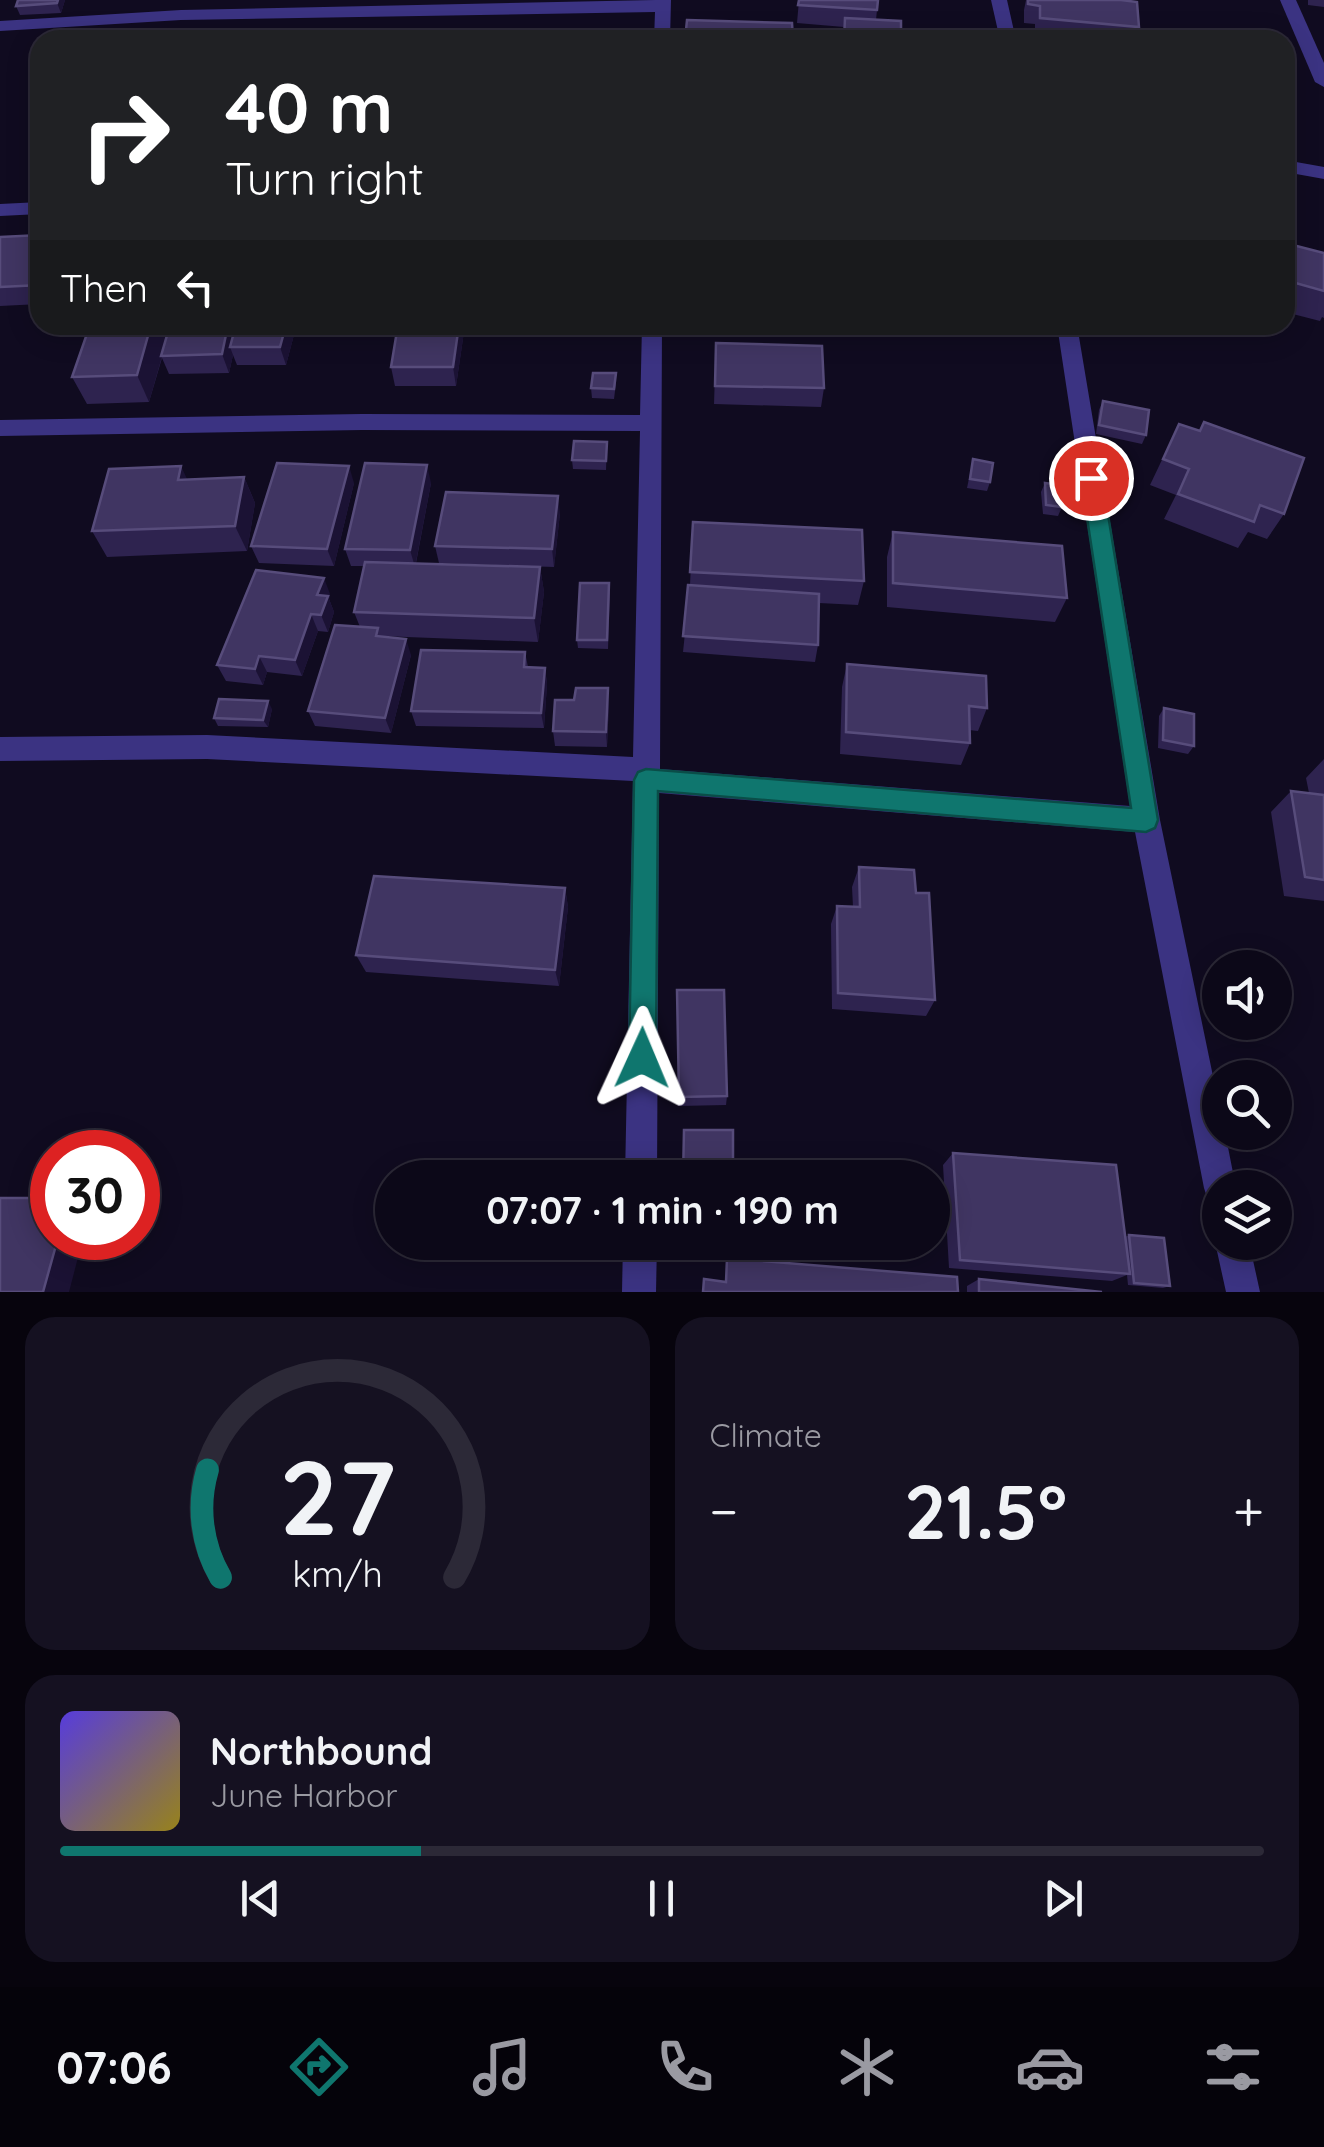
<!DOCTYPE html>
<html lang="en">
<head>
<meta charset="utf-8">
<style>
	body { margin:0; font-family:Quicksand,sans-serif; background:#151121; color:#f1f3f6; height:100vh; display:flex; flex-direction:column; font-size:38px; white-space:nowrap }
	* { box-sizing:border-box; margin:0 }
	p { font-size:32px; color:#9a9aa2 }
	.icon { flex:none; width:55px; height:55px; fill:none; stroke:currentColor; stroke-width:2; stroke-linecap:round; stroke-linejoin:round }
	.map { position:relative; height:1292px; overflow:hidden }
	.side { display:flex; flex-direction:column; gap:25px; padding:25px; background:#07040d; flex:1 }
	.side>* { flex:none }
	.banner { position:absolute; left:30px; top:30px; width:1265px; height:305px; border-radius:30px; box-shadow:0 5px 25px #0003,0 0 0 2px #2c2937; background:#202124; color:#fff; overflow:hidden }
	.fabs { position:absolute; left:1202px; top:950px; display:grid; gap:20px }
	.fabs a { display:grid; place-items:center; width:90px; height:90px; border-radius:50%; background:#0c0818; box-shadow:0 5px 25px #0003,0 0 0 2px #2c2937; font-size:50px }
	.speed { position:absolute; left:30px; top:1130px; display:flex; gap:20px; font-size:50px; font-weight:700; text-align:center }
	.speed>* { display:grid; place-content:center; width:130px; height:130px; border-radius:50%; background:#0c0818; box-shadow:0 5px 25px #0003,0 0 0 2px #2c2937; line-height:1 }
	.speed .limit { border:15px solid #d22; background:#fff; color:#111 }
	.pin { position:absolute; display:grid; place-items:center; width:85px; height:85px; color:#fff; margin:-42px; border:5px solid #fff; border-radius:50%; box-shadow:0 2px 10px #0007 }
	.me { position:absolute; width:110px; margin:-55px; rotate:1deg; stroke-linejoin:round; filter:drop-shadow(0 0 8px #0008) }
	.turn { display:flex; align-items:center; gap:35px; height:210px; padding:0 30px; font-size:45px }
	.turn .icon { width:130px; height:130px; stroke-width:2.5 }
	.turn b { display:block; font-size:70px; line-height:85px }
	.then { display:flex; align-items:center; height:95px; padding:0 30px; background:#0003; gap:20px; font-size:38px }
	.big { font-size:75px; font-weight:800; line-height:1.1 }
	.side .card { flex:1; display:flex; flex-direction:column; justify-content:center; gap:15px; min-width:0; padding:0 35px; border-radius:30px; background:#151121 }
	.side .dial { align-items:center; gap:0 }
	.dial svg { height:260px; overflow:visible; fill:none; stroke:#2c2937; stroke-width:7; stroke-linecap:round; text-anchor:middle }
	.dial text { fill:#f1f3f6; stroke:none }
	.song { display:flex; align-items:center; gap:30px }
	.cover { width:120px; height:120px; border-radius:15px; background:linear-gradient(135deg,hsl(250 70% 55%),hsl(50 70% 35%)) }
	.played { height:10px; border-radius:5px; background:linear-gradient(90deg,#0f766e 30%,#2c2937 30%) }
	.keys { display:flex; justify-content:space-around; direction:ltr }
	.heat { display:flex; justify-content:space-between; align-items:center; font-size:55px; direction:ltr }
	.side .tiles { flex:1; display:grid; gap:25px; grid-template-columns:1fr 1fr }
	.card:last-child { grid-column:span 2 }
	.trip { position:absolute; left:375px; top:1160px; width:575px; height:100px; border-radius:50px; background:#0c0818; box-shadow:0 5px 25px #0003,0 0 0 2px #2c2937; font-weight:800; line-height:100px; text-align:center }
	.tab-bar { display:flex; height:160px; justify-content:space-around; align-items:center; background:#05030a; color:#9a9aa2 }
	.tab-bar .icon { width:70px; height:70px }
	.tab-bar .on { color:#0f766e }
	.tab-bar b { font-size:45px; color:#f1f3f6 }
	.map>svg:first-child { display:block }
	.lines { fill:none; stroke-linecap:round; stroke-linejoin:round }
	.minor { fill:#3b3382; fill-rule:evenodd }
	.wall { fill:#2e234f }
	.shaded-wall { fill:#1b1234 }
	.building { fill:#403562; stroke:#574c7b; stroke-width:2.5 }
	.route { fill:#0f766e; stroke:#0a4d48; stroke-width:2.5 }
</style>
</head>
<body>
<div class="map">
<svg width="1324" height="1292" viewBox="0 0 1324 1292">
	<rect width="100%" height="100%" fill="#100b20"/>
	<g class="lines">
		<!-- minor -->
		<g class="minor">
			<path d="M655 0H671L670 40H654L655 12 181 20 0 31V21L181 10Z"/>
			<path d="M991 0H1007L1016 40H1000Z"/>
			<path d="M1280 0H1296L1324 63V87L1315 82Z"/>
			<path d="M1285 160 1324 167V179L1285 172Z"/>
			<path d="M40 202V214L0 216V204Z"/>
			<path d="M642 325H662L660 769 1130 806 1057 325H1077L1160 820 1220 1110V1132H1225L1236 1188H1220V1204L1208 1200 1204 1188 1135 832 659 793 657 1178H625L633 781 207 759 0 761V737L207 735 633 757 640 431 362 430 0 436V420L362 414 640 415Z"/>
			<path d="M1220 1231V1242H1249L1260 1292H1226L1215 1242Z"/>
			<path d="M623 1242H657L656 1292H622Z"/>
		</g>
	</g>
	<!-- wall -->
	<g class="wall">
		<path d="M18 0H65L61 13 20 15 16 6Z"/>
		<path d="M799 0H878L876 20 901 40H843L844 27 797 23Z"/>
		<path d="M1026 0H1121L1139 27 1135 40H1070L1035 37V24L1024 23V10Z"/>
		<path d="M1308 0H1324V7L1308 5Z"/>
		<path d="M40 235V304L0 306V237Z"/>
		<path d="M1285 243 1324 291V318L1322 317 1320 321 1285 312Z"/>
		<path d="M90 325 295 331 286 365H237L233 355 229 373 169 374 162 358 149 402 87 404 72 377Z"/>
		<path d="M398 325H465L456 386H395L391 367Z"/>
		<path d="M690 325 723 326 722 335H690Z"/>
		<path d="M716 343 824 388 821 407 714 404Z"/>
		<path d="M616 383 614 399 592 398 591 388Z"/>
		<path d="M1103 401 1146 435 1142 444 1096 434 1099 410Z"/>
		<path d="M1179 424 1284 514 1267 539 1248 532 1238 548 1164 519 1176 495 1150 485Z"/>
		<path d="M607 442 606 470 573 469 572 460Z"/>
		<path d="M973 459 990 482 987 491 967 488Z"/>
		<path d="M244 477 255 503 247 551 107 557 92 531 187 479Z"/>
		<path d="M354 483 334 566 259 563 251 546Z"/>
		<path d="M431 483 416 563 540 567 544 592 538 642 381 636 411 655 391 733 315 726 308 711 360 627 354 612 364 566H351L345 549Z"/>
		<path d="M1045 483 1062 507 1058 516 1043 514 1041 492Z"/>
		<path d="M560 513 554 567 439 563 435 546Z"/>
		<path d="M693 522 864 581 858 605 819 603 818 645 815 662 683 652 690 585Z"/>
		<path d="M893 532 1067 598 1055 622 887 607V557Z"/>
		<path d="M610 591 608 649 578 648 577 640Z"/>
		<path d="M330 594 329 599 334 612 328 632 318 631 302 676 267 672 263 685 226 681 217 665Z"/>
		<path d="M525 652 528 667 545 668 547 684 544 728 416 726 411 711Z"/>
		<path d="M847 664 987 708 978 731 969 730 970 743 961 765 840 754 842 687Z"/>
		<path d="M609 703 607 747 555 746 553 731Z"/>
		<path d="M1164 708 1194 746 1188 754 1158 748 1159 716Z"/>
		<path d="M272 709 268 727 218 726 214 718Z"/>
		<path d="M1324 759V901L1284 896 1271 812 1291 791 1309 793 1306 778Z"/>
		<path d="M859 867 916 893 935 1000 926 1016 832 1009 831 924 837 906 853 907 852 887Z"/>
		<path d="M565 888 568 907 559 986 366 972 356 955Z"/>
		<path d="M677 990 727 1096 726 1105 678 1106Z"/>
		<path d="M953 1153 1125 1237 1129 1235 1170 1286 1163 1288 1128 1285 1127 1275 1112 1281 949 1268 943 1165Z"/>
		<path d="M979 1279 1102 1292H967V1286Z"/>
	</g>
	<!-- shaded-wall -->
	<g class="shaded-wall">
		<path d="M58 0H65L61 13 57 3Z"/>
		<path d="M151 325H171L149 402 137 375Z"/>
		<path d="M228 325H240L230 347 233 355 229 373 222 354Z"/>
		<path d="M286 325H293L295 331 286 365 280 347Z"/>
		<path d="M459 325H465L456 386 453 367Z"/>
		<path d="M427 465 431 483 415 567 410 550Z"/>
		<path d="M181 466 193 492 178 480Z"/>
		<path d="M349 466 354 483 334 566 327 549Z"/>
		<path d="M244 477 255 503 247 551 235 526Z"/>
		<path d="M558 496 560 513 554 567 552 549Z"/>
		<path d="M540 567 544 592 538 642 534 618Z"/>
		<path d="M324 578 330 594 329 599 334 612 328 632 321 615 317 595Z"/>
		<path d="M311 614 318 631 302 676 295 660Z"/>
		<path d="M406 639 411 655 391 733 385 718Z"/>
		<path d="M259 656 267 672 263 685 255 669Z"/>
		<path d="M545 668 547 684 544 728 541 713Z"/>
		<path d="M608 688 609 703 607 747 606 732Z"/>
		<path d="M268 701 272 709 268 727 263 720Z"/>
		<path d="M565 888 568 907 559 986 555 970Z"/>
		<path d="M58 1238H83L69 1292H43Z"/>
	</g>
	<!-- building -->
	<g class="building">
		<path d="M18 0H58L57 3 16 6Z"/>
		<path d="M799 0H878L877 10 798 5Z"/>
		<path d="M1028 0H1121L1137 2 1139 27 1040 18V6L1028 4Z"/>
		<path d="M845 18 901 21V40H844Z"/>
		<path d="M687 20 792 23 793 40H685Z"/>
		<path d="M1285 77 1289 78V92L1285 91Z"/>
		<path d="M1285 188 1295 191 1286 232H1285Z"/>
		<path d="M40 235V285L0 287V237Z"/>
		<path d="M1285 243 1324 253V291L1285 280Z"/>
		<path d="M90 325H151L137 375 72 377Z"/>
		<path d="M170 325H228L222 354 161 356Z"/>
		<path d="M236 325H286L280 347H230Z"/>
		<path d="M398 325H459L453 367H391Z"/>
		<path d="M716 343 822 346 824 388 715 386Z"/>
		<path d="M593 373H616L614 389 591 388Z"/>
		<path d="M1103 401 1149 410 1146 435 1099 425Z"/>
		<path d="M1204 422 1304 458 1284 514 1260 505 1254 522 1178 494 1189 469 1163 459 1179 424 1200 431Z"/>
		<path d="M574 441 607 442 606 461 572 460Z"/>
		<path d="M973 459 993 463 990 482 970 479Z"/>
		<path d="M277 463 349 466 327 549 251 546Z"/>
		<path d="M365 463 427 465 410 550 345 549Z"/>
		<path d="M181 466 178 480 244 477 235 526 92 531 109 469Z"/>
		<path d="M1045 483 1061 485 1062 507 1046 505Z"/>
		<path d="M446 492 558 496 552 549 435 546Z"/>
		<path d="M693 522 862 530 864 581 690 572Z"/>
		<path d="M893 532 1062 546 1067 598 893 583Z"/>
		<path d="M365 562 540 567 534 618 354 612Z"/>
		<path d="M256 570 324 578 317 595 328 596 321 615 311 614 295 660 259 656 255 669 217 665Z"/>
		<path d="M580 583H609L607 640H577Z"/>
		<path d="M688 585 819 594 818 645 683 636Z"/>
		<path d="M335 625 378 628 376 636 406 639 385 718 308 711Z"/>
		<path d="M421 650 525 652 524 667 545 668 541 713 411 711Z"/>
		<path d="M847 664 986 676 987 708 969 706 970 743 846 732Z"/>
		<path d="M576 688H608L606 732 553 731 555 700H574Z"/>
		<path d="M219 699 268 701 263 720 214 718Z"/>
		<path d="M1164 708 1194 714V746L1163 740Z"/>
		<path d="M1291 791 1324 795V880L1305 877Z"/>
		<path d="M859 867 914 870 916 893H929L935 1000 838 993 837 906 860 907Z"/>
		<path d="M374 876 565 888 555 970 356 955Z"/>
		<path d="M677 990H724L727 1096 679 1097Z"/>
		<path d="M684 1130H733V1178H683Z"/>
		<path d="M953 1153 1116 1165 1130 1274 960 1260Z"/>
		<path d="M0 1198H52V1238H58L43 1292H0Z"/>
		<path d="M1129 1235 1164 1238 1170 1286 1134 1283Z"/>
		<path d="M727 1258 957 1277 958 1292H703L704 1279 726 1282Z"/>
		<path d="M979 1279 1102 1292H979Z"/>
	</g>
	<!-- route -->
	<path class="route" d="M1091 470 1102 478 1158 820 1155 828 1146 832 658 791 656 1058 652 1068 642 1072 633 1068 629 1058 634 780 638 772 646 769 1131 808 1081 478Z"/>
</svg>
<div class="fabs">
<a><svg class="icon" aria-label="sound" viewBox="0 0 24 24"><path d="M4 9h4l5-4v14l-5-4H4zM17 9q2 3 0 6"/></svg></a>
<a><svg class="icon" aria-label="search" viewBox="0 0 24 24"><circle cx="10" cy="10" r="6"/><path d="M15 15l6 6"/></svg></a>
<a><svg class="icon" aria-label="layers" viewBox="0 0 24 24"><path d="M12 4l9 5-9 5-9-5zM3 14l9 5 9-5"/></svg></a>
</div>
<div class="speed"><div class="limit">30</div></div>
<div class="pin" style="left:1091px;top:478px;background:#d93025"><svg class="icon" aria-label="arrive" viewBox="0 0 24 24"><path d="M6 21V4h12l-3 4 3 4H6"/></svg></div>
<svg class="me" style="left:642px;top:1058px" viewBox="-20 -20 40 40"><path d="M0-17L14 15 0 8-14 15z" fill="#0f766e" stroke="#fff" stroke-width="4"/></svg>
<div class="trip">07:07 · 1 min · 190 m</div>
<div class="banner">
<div class="turn"><svg class="icon" aria-label="right" viewBox="0 0 24 24"><path d="M7 20v-9h11M14 6l5 5-5 5"/></svg><div><b>40 m</b>Turn right</div></div>
<div class="then">Then<svg class="icon" aria-label="left" viewBox="0 0 24 24"><path d="M17 20v-9H6M10 6l-5 5 5 5"/></svg></div>
</div>
</div>
<section class="side">
<div class="tiles">
<div class="card dial"><svg viewBox="0 0 100 80">
<path d="M14 69A42 42 0 1 1 86 69"/>
<path d="M14 69A42 42 0 0 1 10 36" stroke="#0f766e"/>
<text x="50" y="56" font-size="32" font-weight="700">27</text>
<text x="50" y="72" font-size="11">km/h</text>
</svg></div>
<div class="card"><p>Climate</p>
<div class="heat"><a>−</a><b class="big">21.5°</b><a>+</a></div>
</div>
<div class="card">
<div class="song"><i class="cover"></i><div><b>Northbound</b><p>June Harbor</p></div></div>
<div class="played"></div>
<div class="keys"><svg class="icon" aria-label="previous" viewBox="0 0 24 24"><path d="M18 5L8 12l10 7zM5 5v14"/></svg><svg class="icon" aria-label="pause" viewBox="0 0 24 24"><path d="M8 5v14M16 5v14"/></svg><svg class="icon" aria-label="next" viewBox="0 0 24 24"><path d="M6 5l10 7-10 7zM19 5v14"/></svg></div>
</div>
</div>
</section>
<nav class="tab-bar">
<b>07:06</b>
<svg class="icon on" aria-label="directions" viewBox="0 0 24 24"><path d="M12 3l9 9-9 9-9-9zM9 14v-3h6M13 9l2 2-2 2"/></svg>
<svg class="icon" aria-label="music" viewBox="0 0 24 24"><path d="M9 18V5l10-2v13"/><circle cx="6" cy="18" r="3"/><circle cx="16" cy="16" r="3"/></svg>
<svg class="icon" aria-label="phone" viewBox="0 0 24 24"><path d="M5 4h4l2 5-3 2q2 4 5 5l2-3 5 2v4C11 20 4 13 5 4z"/></svg>
<svg class="icon" aria-label="climate" viewBox="0 0 24 24"><path d="M12 3v18M4 7l16 10M4 17L20 7"/></svg>
<svg class="icon" aria-label="car" viewBox="0 0 24 24"><path d="M5 17H2v-5l4-1 3-4h7l3 4 3 1v5h-3M9 17h6M6 11h13"/><circle cx="7" cy="17" r="2"/><circle cx="17" cy="17" r="2"/></svg>
<svg class="icon" aria-label="filters" viewBox="0 0 24 24"><path d="M4 7h16M4 17h16"/><circle cx="9" cy="7" r="2"/><circle cx="15" cy="17" r="2"/></svg>
</nav>
</body>
</html>
